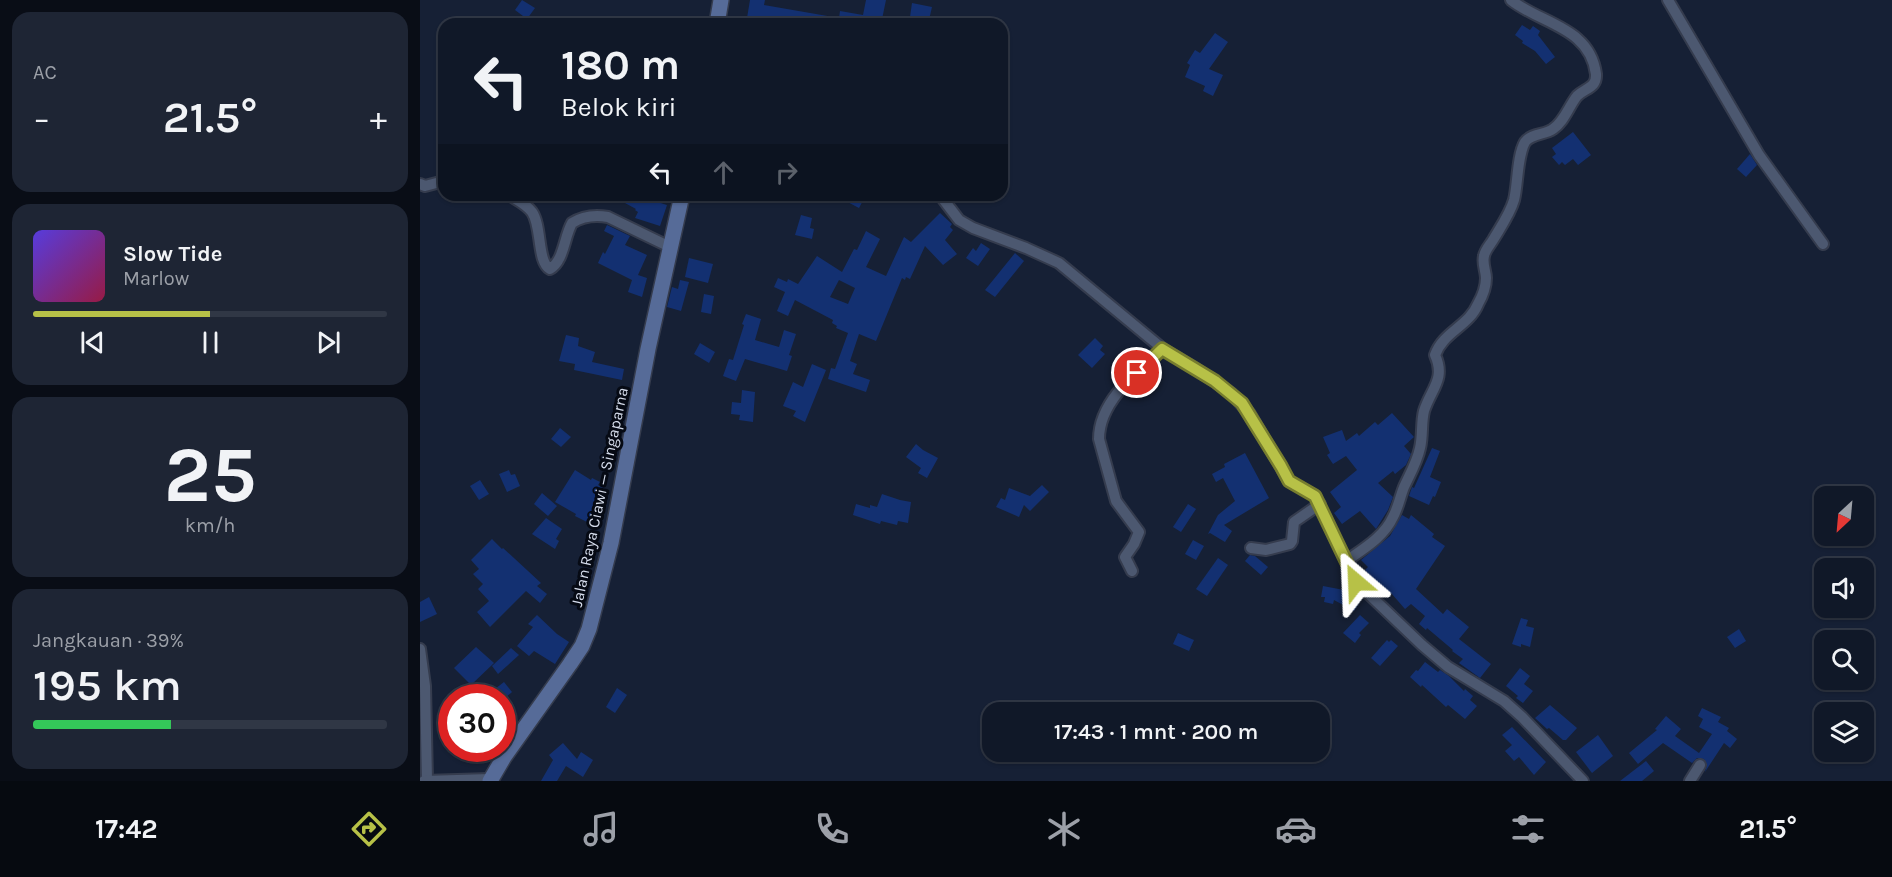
<!DOCTYPE html>
<html lang="id">
<head>
<meta charset="utf-8">
<style>
	body { margin:0; font-family:Karla,sans-serif; background:#1e2534; color:#f1f3f6; height:100vh; display:flex; flex-direction:column; font-size:22px; white-space:nowrap }
	* { box-sizing:border-box; margin:0 }
	p { font-size:20px; color:#9ca0a8 }
	.icon { flex:none; width:33px; height:33px; fill:none; stroke:currentColor; stroke-width:2; stroke-linecap:round; stroke-linejoin:round }
	.map { position:relative; flex:1; overflow:hidden }
	.side { display:flex; flex-direction:column; gap:12px; padding:12px; background:#090d16; width:420px }
	.side>* { flex:none }
	.hud { position:absolute; left:18px; top:18px; width:570px; height:183px; border-radius:18px; box-shadow:0 2px 4px #0004,0 0 0 2px #303745; background:#101828; color:#f1f3f6; overflow:hidden }
	.needle { width:39px; rotate:206deg }
	.tools { position:absolute; left:1394px; top:486px; display:grid; gap:12px }
	.tools a { display:grid; place-items:center; width:60px; height:60px; border-radius:12px; background:#101828; box-shadow:0 2px 4px #0004,0 0 0 2px #303745; font-size:30px }
	.speed { position:absolute; left:18px; top:684px; display:flex; gap:12px; font-size:30px; font-weight:700; text-align:center }
	.speed>* { display:grid; place-content:center; width:78px; height:78px; border-radius:50%; background:#101828; box-shadow:0 2px 4px #0004,0 0 0 2px #303745; line-height:1 }
	.speed .limit { border:9px solid #d22; background:#fff; color:#111 }
	.pin { position:absolute; display:grid; place-items:center; width:51px; height:51px; color:#fff; margin:-26px; border:3px solid #fff; border-radius:50%; box-shadow:0 2px 6px #0007 }
	.me { position:absolute; width:66px; margin:-33px; rotate:334deg; stroke-linejoin:round; filter:drop-shadow(0 0 4px #0008) }
	.turn { display:flex; align-items:center; gap:21px; height:126px; padding:0 24px; font-size:27px }
	.turn .icon { width:78px; height:78px; stroke-width:2.5 }
	.turn b { display:block; font-size:42px; line-height:51px }
	.lanes { display:flex; align-items:center; height:57px; padding:0 24px; background:#0003; justify-content:center; gap:30px; direction:ltr }
	.lanes .off { opacity:.35 }
	.big { font-size:45px; font-weight:600; line-height:1.1 }
	.side .tile { flex:1; display:flex; flex-direction:column; justify-content:center; gap:9px; min-width:0; padding:0 21px; border-radius:18px; background:#1e2534 }
	.side .dial { align-items:center; gap:0 }
	.dial b { font-size:78px; line-height:1 }
	.song { display:flex; align-items:center; gap:18px }
	.cover { width:72px; height:72px; border-radius:9px; background:linear-gradient(135deg,hsl(250 70% 55%),hsl(340 70% 35%)) }
	.played { height:6px; border-radius:3px; background:linear-gradient(90deg,#b7c147 50%,#303745 50%) }
	.keys { display:flex; justify-content:space-around; direction:ltr }
	.heat { display:flex; justify-content:space-between; align-items:center; font-size:33px; direction:ltr }
	.charge { height:9px; border-radius:4px; background:linear-gradient(90deg,#34c759 39%,#303745 0) }
	.trip { position:absolute; left:562px; top:702px; width:348px; height:60px; border-radius:18px; background:#101828; box-shadow:0 2px 4px #0004,0 0 0 2px #303745; font-weight:600; line-height:60px; text-align:center }
	.dock { display:flex; height:96px; justify-content:space-around; align-items:center; background:#060a10; color:#9ca0a8 }
	.dock .icon { width:42px; height:42px }
	.dock .on { color:#b7c147 }
	.dock b { font-size:27px; color:#f1f3f6 }
	main { display:flex; flex:1; min-height:0 }
	.map>svg:first-child { display:block }
	.building { fill:#133071; fill-rule:evenodd }
	.lines { fill:none; stroke-linecap:round; stroke-linejoin:round }
	.minor-casing { stroke:#353c4e; stroke-width:14 }
	.secondary-casing { stroke:#353c4e; stroke-width:18 }
	.minor { stroke:#4c5870; stroke-width:10 }
	.secondary { stroke:#566b98; stroke-width:15 }
	.route-casing { stroke:#777d2e; stroke-width:15 }
	.route { stroke:#b7c147; stroke-width:10 }
	.labels { text-anchor:middle; stroke-width:6; stroke-linejoin:round; paint-order:stroke }
	.street-label { font-size:16px; fill:#d5dceb; stroke:#060a14 }
</style>
</head>
<body>
<main>
<section class="side">
<div class="tile"><p>AC</p>
<div class="heat"><a>−</a><b class="big">21.5°</b><a>+</a></div>
</div>
<div class="tile">
<div class="song"><i class="cover"></i><div><b>Slow Tide</b><p>Marlow</p></div></div>
<div class="played"></div>
<div class="keys"><svg class="icon" aria-label="previous" viewBox="0 0 24 24"><path d="M18 5L8 12l10 7zM5 5v14"/></svg><svg class="icon" aria-label="pause" viewBox="0 0 24 24"><path d="M8 5v14M16 5v14"/></svg><svg class="icon" aria-label="next" viewBox="0 0 24 24"><path d="M6 5l10 7-10 7zM19 5v14"/></svg></div>
</div>
<div class="tile dial"><b>25</b><p>km/h</p></div>
<div class="tile"><p>Jangkauan · 39%</p><b class="big">195 km</b><div class="charge"></div></div>
</section>
<div class="map">
<svg width="1472" height="781" viewBox="0 0 1472 781">
	<rect width="100%" height="100%" fill="#162035"/>
	<!-- building -->
	<g class="building">
		<path d="M102 0 115 8 107 19 95 10Z"/>
		<path d="M330 0H345L344 5 419 18 420 11 443 15 446 0H466L461 24H326Z"/>
		<path d="M492 3 512 7 508 24H489Z"/>
		<path d="M1102 25 1110 30 1113 26 1120 31 1118 35 1135 57 1126 64 1115 51 1102 43 1103 41 1095 35Z"/>
		<path d="M795 33 808 42 789 69 803 75 793 96 783 91 785 86 765 77 770 65 767 63 775 50 780 53Z"/>
		<path d="M1153 132 1171 155 1158 165 1153 159 1145 165 1142 162 1139 165 1132 157 1136 154 1132 148Z"/>
		<path d="M1330 154 1337 165 1326 177 1317 169Z"/>
		<path d="M208 195H233L231 200 247 205 240 226 215 218 218 212 215 210 216 209 205 203Z"/>
		<path d="M414 195H446L439 208Z"/>
		<path d="M520 213 532 224 530 227 533 230 525 240 537 254 523 265 505 246 490 279 486 277 485 280 482 278 456 341 439 334 430 361 437 364 433 374 450 380 446 392 408 379 411 368 415 369 428 333 416 328 417 326 412 323 413 320 375 300 368 316 357 311 365 292 354 287 358 278 367 282 368 279 378 284 397 256 422 272 434 249 437 250 446 231 460 239 446 267 466 276 484 237 491 242ZM419 280 435 288 428 304 410 297Z"/>
		<path d="M381 215 392 218 390 228 394 229 392 239 375 235Z"/>
		<path d="M187 225 210 236 205 245 227 255 218 275 227 278 222 297 208 292 212 280 178 263 183 252 185 254 194 236 184 231Z"/>
		<path d="M561 243 570 249 558 266 546 258 553 248 556 251Z"/>
		<path d="M595 253 604 261 575 297 565 290Z"/>
		<path d="M269 258 293 264 288 283 265 277Z"/>
		<path d="M260 280 269 282 261 311 247 307 252 287 258 289Z"/>
		<path d="M284 294 294 296 291 314 281 312Z"/>
		<path d="M326 314 341 319 335 340 359 347 364 330 376 334 369 355 372 356 367 371 325 359 316 381 303 376 309 359 313 360 324 325 322 324Z"/>
		<path d="M146 335 159 338 158 346 175 352 172 362 204 369 202 380 154 370 155 364 139 361Z"/>
		<path d="M675 338 683 346 680 350 685 354 672 368 658 355Z"/>
		<path d="M280 343 295 352 289 363 274 354Z"/>
		<path d="M392 364 406 370 385 422 373 416 376 411 363 406 373 382 383 387Z"/>
		<path d="M322 390 335 392 333 422 319 420 320 415 311 414 312 402 321 403Z"/>
		<path d="M972 413 994 437 984 446 991 454 986 465 975 474 973 471 958 483 973 497 968 510 956 529 940 511 922 524 914 513 921 507 910 492 937 470 926 456 913 464 907 455 910 453 903 437 922 430 926 441 937 433 939 436 955 422 958 425Z"/>
		<path d="M140 428 151 437 141 447 131 439Z"/>
		<path d="M496 444 503 450 518 458 507 478 498 473 501 468 486 457Z"/>
		<path d="M1012 448 1020 451 1010 477 1021 482 1015 497 1013 496 1009 505 989 496 992 487 994 488Z"/>
		<path d="M825 453 849 498 804 525 812 531 805 542 790 533 788 534 798 515 815 501 803 478 796 482 792 474 805 467 804 464Z"/>
		<path d="M89 470 91 475 95 474 100 486 87 492 79 474Z"/>
		<path d="M155 470 171 480 172 478 180 482 178 485 185 489 172 508 180 512 173 525 155 516 156 514 135 502Z"/>
		<path d="M60 480 69 494 59 500 50 486Z"/>
		<path d="M622 485 629 492 610 511 604 505 599 517 576 507 581 498 585 500 589 488 610 496Z"/>
		<path d="M122 493 137 506 128 516 114 504Z"/>
		<path d="M462 494 480 500 491 502 488 523 478 521 477 525 461 521 460 524 433 515 436 504 450 508V505L457 507Z"/>
		<path d="M768 504 776 509 761 532 753 527Z"/>
		<path d="M982 515 989 519 991 515 1014 534 1012 537 1025 546 996 589 1023 614 1027 609 1049 627 1039 639 1071 664 1060 678 1039 663 1043 659 1032 651 1033 650 1007 628 1006 630 999 624 1005 616 991 604 985 609 971 593 968 596 955 583 956 582 945 570 948 567 941 560 970 536Z"/>
		<path d="M126 518 142 529 136 539 139 541 135 549 112 534Z"/>
		<path d="M72 539 82 549 83 548 121 583 117 586 127 594 120 603 106 591 70 627 57 612 69 601 58 589 63 584 53 574 59 569 51 560Z"/>
		<path d="M773 540 784 546 776 560 765 554Z"/>
		<path d="M830 555 835 556 848 567 841 575 825 561Z"/>
		<path d="M798 558 808 565 787 596 776 589Z"/>
		<path d="M903 586 924 590 925 588 942 598 934 611 914 600 913 604 904 602 905 597H901Z"/>
		<path d="M9 597 17 614 0 622V602Z"/>
		<path d="M117 615 137 634 149 642 135 664 114 651 109 656 97 646 113 627 108 624Z"/>
		<path d="M940 615 949 623 939 633 941 635 935 643 923 633Z"/>
		<path d="M1101 618 1108 620 1106 626 1114 628 1110 647 1101 644V647L1092 644Z"/>
		<path d="M1319 629 1326 641 1315 648 1307 637Z"/>
		<path d="M758 633 774 640 769 651 753 644Z"/>
		<path d="M967 640 969 642 971 640 978 646 960 666 951 658Z"/>
		<path d="M56 647 74 663 51 685 34 668Z"/>
		<path d="M91 648 99 655 78 674 72 666Z"/>
		<path d="M1005 662 1018 672 1020 670 1029 676 1044 691 1045 689 1053 696 1050 700 1057 706 1045 719 1028 705 1026 707 1002 685 1001 687 990 677 996 670 998 671Z"/>
		<path d="M1100 668 1110 676 1104 684 1113 691 1103 703 1096 698 1098 696 1086 686Z"/>
		<path d="M84 682 92 692 85 698H75L71 692Z"/>
		<path d="M197 688 207 695 195 713 186 707Z"/>
		<path d="M1130 705 1157 728 1146 740H1143L1129 728 1127 729 1115 718Z"/>
		<path d="M1282 708 1301 717 1298 722 1309 728 1307 731 1317 739 1310 748 1304 743 1285 772 1287 765 1284 759 1277 758 1272 763 1243 743 1218 764 1209 753 1237 730 1235 729 1246 716 1261 729 1255 736 1279 753 1292 734 1279 727 1283 719 1278 716Z"/>
		<path d="M1092 727 1126 762 1114 775 1099 757 1094 761 1085 751 1092 745 1082 735Z"/>
		<path d="M1178 735 1193 756 1172 773 1156 752Z"/>
		<path d="M143 743 157 759 161 752 173 760 163 777 146 766 137 781H121L133 760 129 755Z"/>
		<path d="M1226 761 1234 771 1222 781H1200Z"/>
	</g>
	<g class="lines">
		<defs>
			<g id="minor">
				<path d="M1248 0 1339 155 1403 244"/>
				<path d="M0 184 5 186 24 181"/>
				<path d="M89 195C97 200 106 204 112 212 122 226 117 262 130 269 144 261 144 237 152 223 163 216 176 215 188 217L250 247"/>
				<path d="M520 195 539 220 553 228 606 248 639 263 743 349 775 368 811 393 830 414 869 481 895 496 936 582 1002 645 1028 667 1084 701 1102 717 1163 781"/>
				<path d="M831 548 846 550 870 544 872 541 874 522 900 504"/>
				<path d="M926 561C943 549 964 537 973 517 978 508 980 497 984 487 990 474 997 462 1000 448 1003 436 1001 423 1004 411 1011 389 1026 379 1015 355 1023 332 1049 326 1058 304 1062 297 1066 287 1066 278 1066 271 1062 264 1064 256 1065 250 1070 245 1073 240 1080 228 1090 214 1094 200 1098 184 1097 156 1105 142 1112 133 1125 135 1133 129 1144 122 1149 106 1157 96 1165 88 1177 88 1176 74 1170 27 1121 24 1091 0"/>
				<path d="M712 571 705 557 714 544 719 532 696 501 679 439C679 401 717 372 743 349"/>
				<path d="M0 649 5 686 7 780"/>
				<path d="M4 781 70 779"/>
				<path d="M1270 781 1280 765"/>
			</g>
			<g id="secondary">
				<path d="M297 24 301 0"/>
				<path d="M70 781 84 757 150 664 162 646 169 629 191 543 228 349 262 195"/>
			</g>
		</defs>
		<!-- minor casing -->
		<use href="#minor" class="minor-casing"/>
		<!-- secondary casing -->
		<use href="#secondary" class="secondary-casing"/>
		<!-- minor -->
		<use href="#minor" class="minor"/>
		<!-- secondary -->
		<use href="#secondary" class="secondary"/>
	</g>
	<g class="lines">
		<defs>
			<path id="route" d="M717 373 742 349 795 381 822 403 861 466 869 481 895 496 936 582"/>
		</defs>
		<!-- route casing -->
		<use href="#route" class="route-casing"/>
		<!-- route -->
		<use href="#route" class="route"/>
	</g>
	<g class="labels">
		<!-- street labels -->
		<g class="street-label">
			<text transform="translate(179 497) rotate(-78)" y="6">Jalan Raya Ciawi — Singaparna</text>
		</g>
	</g>
</svg>
<div class="tools">
<a><svg class="needle" viewBox="-14 -14 28 28"><path d="M0-13l5 13h-10z" fill="#e53935"/><path d="M0 13l5-13h-10z" fill="#9ca0a8"/></svg></a>
<a><svg class="icon" aria-label="sound" viewBox="0 0 24 24"><path d="M4 9h4l5-4v14l-5-4H4zM17 9q2 3 0 6"/></svg></a>
<a><svg class="icon" aria-label="search" viewBox="0 0 24 24"><circle cx="10" cy="10" r="6"/><path d="M15 15l6 6"/></svg></a>
<a><svg class="icon" aria-label="layers" viewBox="0 0 24 24"><path d="M12 4l9 5-9 5-9-5zM3 14l9 5 9-5"/></svg></a>
</div>
<div class="speed"><div class="limit">30</div></div>
<div class="pin" style="left:717px;top:373px;background:#d93025"><svg class="icon" aria-label="arrive" viewBox="0 0 24 24"><path d="M6 21V4h12l-3 4 3 4H6"/></svg></div>
<svg class="me" style="left:936px;top:582px" viewBox="-20 -20 40 40"><path d="M0-17L14 15 0 8-14 15z" fill="#b7c147" stroke="#fff" stroke-width="4"/></svg>
<div class="trip">17:43 · 1 mnt · 200 m</div>
<div class="hud">
<div class="turn"><svg class="icon" aria-label="left" viewBox="0 0 24 24"><path d="M17 20v-9H6M10 6l-5 5 5 5"/></svg><div><b>180 m</b>Belok kiri</div></div>
<div class="lanes"><svg class="icon" aria-label="left" viewBox="0 0 24 24"><path d="M17 20v-9H6M10 6l-5 5 5 5"/></svg><svg class="icon off" aria-label="ahead" viewBox="0 0 24 24"><path d="M12 20V5M6 11l6-6 6 6"/></svg><svg class="icon off" aria-label="right" viewBox="0 0 24 24"><path d="M7 20v-9h11M14 6l5 5-5 5"/></svg></div>
</div>
</div>
</main>
<nav class="dock">
<b>17:42</b>
<svg class="icon on" aria-label="directions" viewBox="0 0 24 24"><path d="M12 3l9 9-9 9-9-9zM9 14v-3h6M13 9l2 2-2 2"/></svg>
<svg class="icon" aria-label="music" viewBox="0 0 24 24"><path d="M9 18V5l10-2v13"/><circle cx="6" cy="18" r="3"/><circle cx="16" cy="16" r="3"/></svg>
<svg class="icon" aria-label="phone" viewBox="0 0 24 24"><path d="M5 4h4l2 5-3 2q2 4 5 5l2-3 5 2v4C11 20 4 13 5 4z"/></svg>
<svg class="icon" aria-label="climate" viewBox="0 0 24 24"><path d="M12 3v18M4 7l16 10M4 17L20 7"/></svg>
<svg class="icon" aria-label="car" viewBox="0 0 24 24"><path d="M5 17H2v-5l4-1 3-4h7l3 4 3 1v5h-3M9 17h6M6 11h13"/><circle cx="7" cy="17" r="2"/><circle cx="17" cy="17" r="2"/></svg>
<svg class="icon" aria-label="filters" viewBox="0 0 24 24"><path d="M4 7h16M4 17h16"/><circle cx="9" cy="7" r="2"/><circle cx="15" cy="17" r="2"/></svg>
<b>21.5°</b>
</nav>
</body>
</html>
